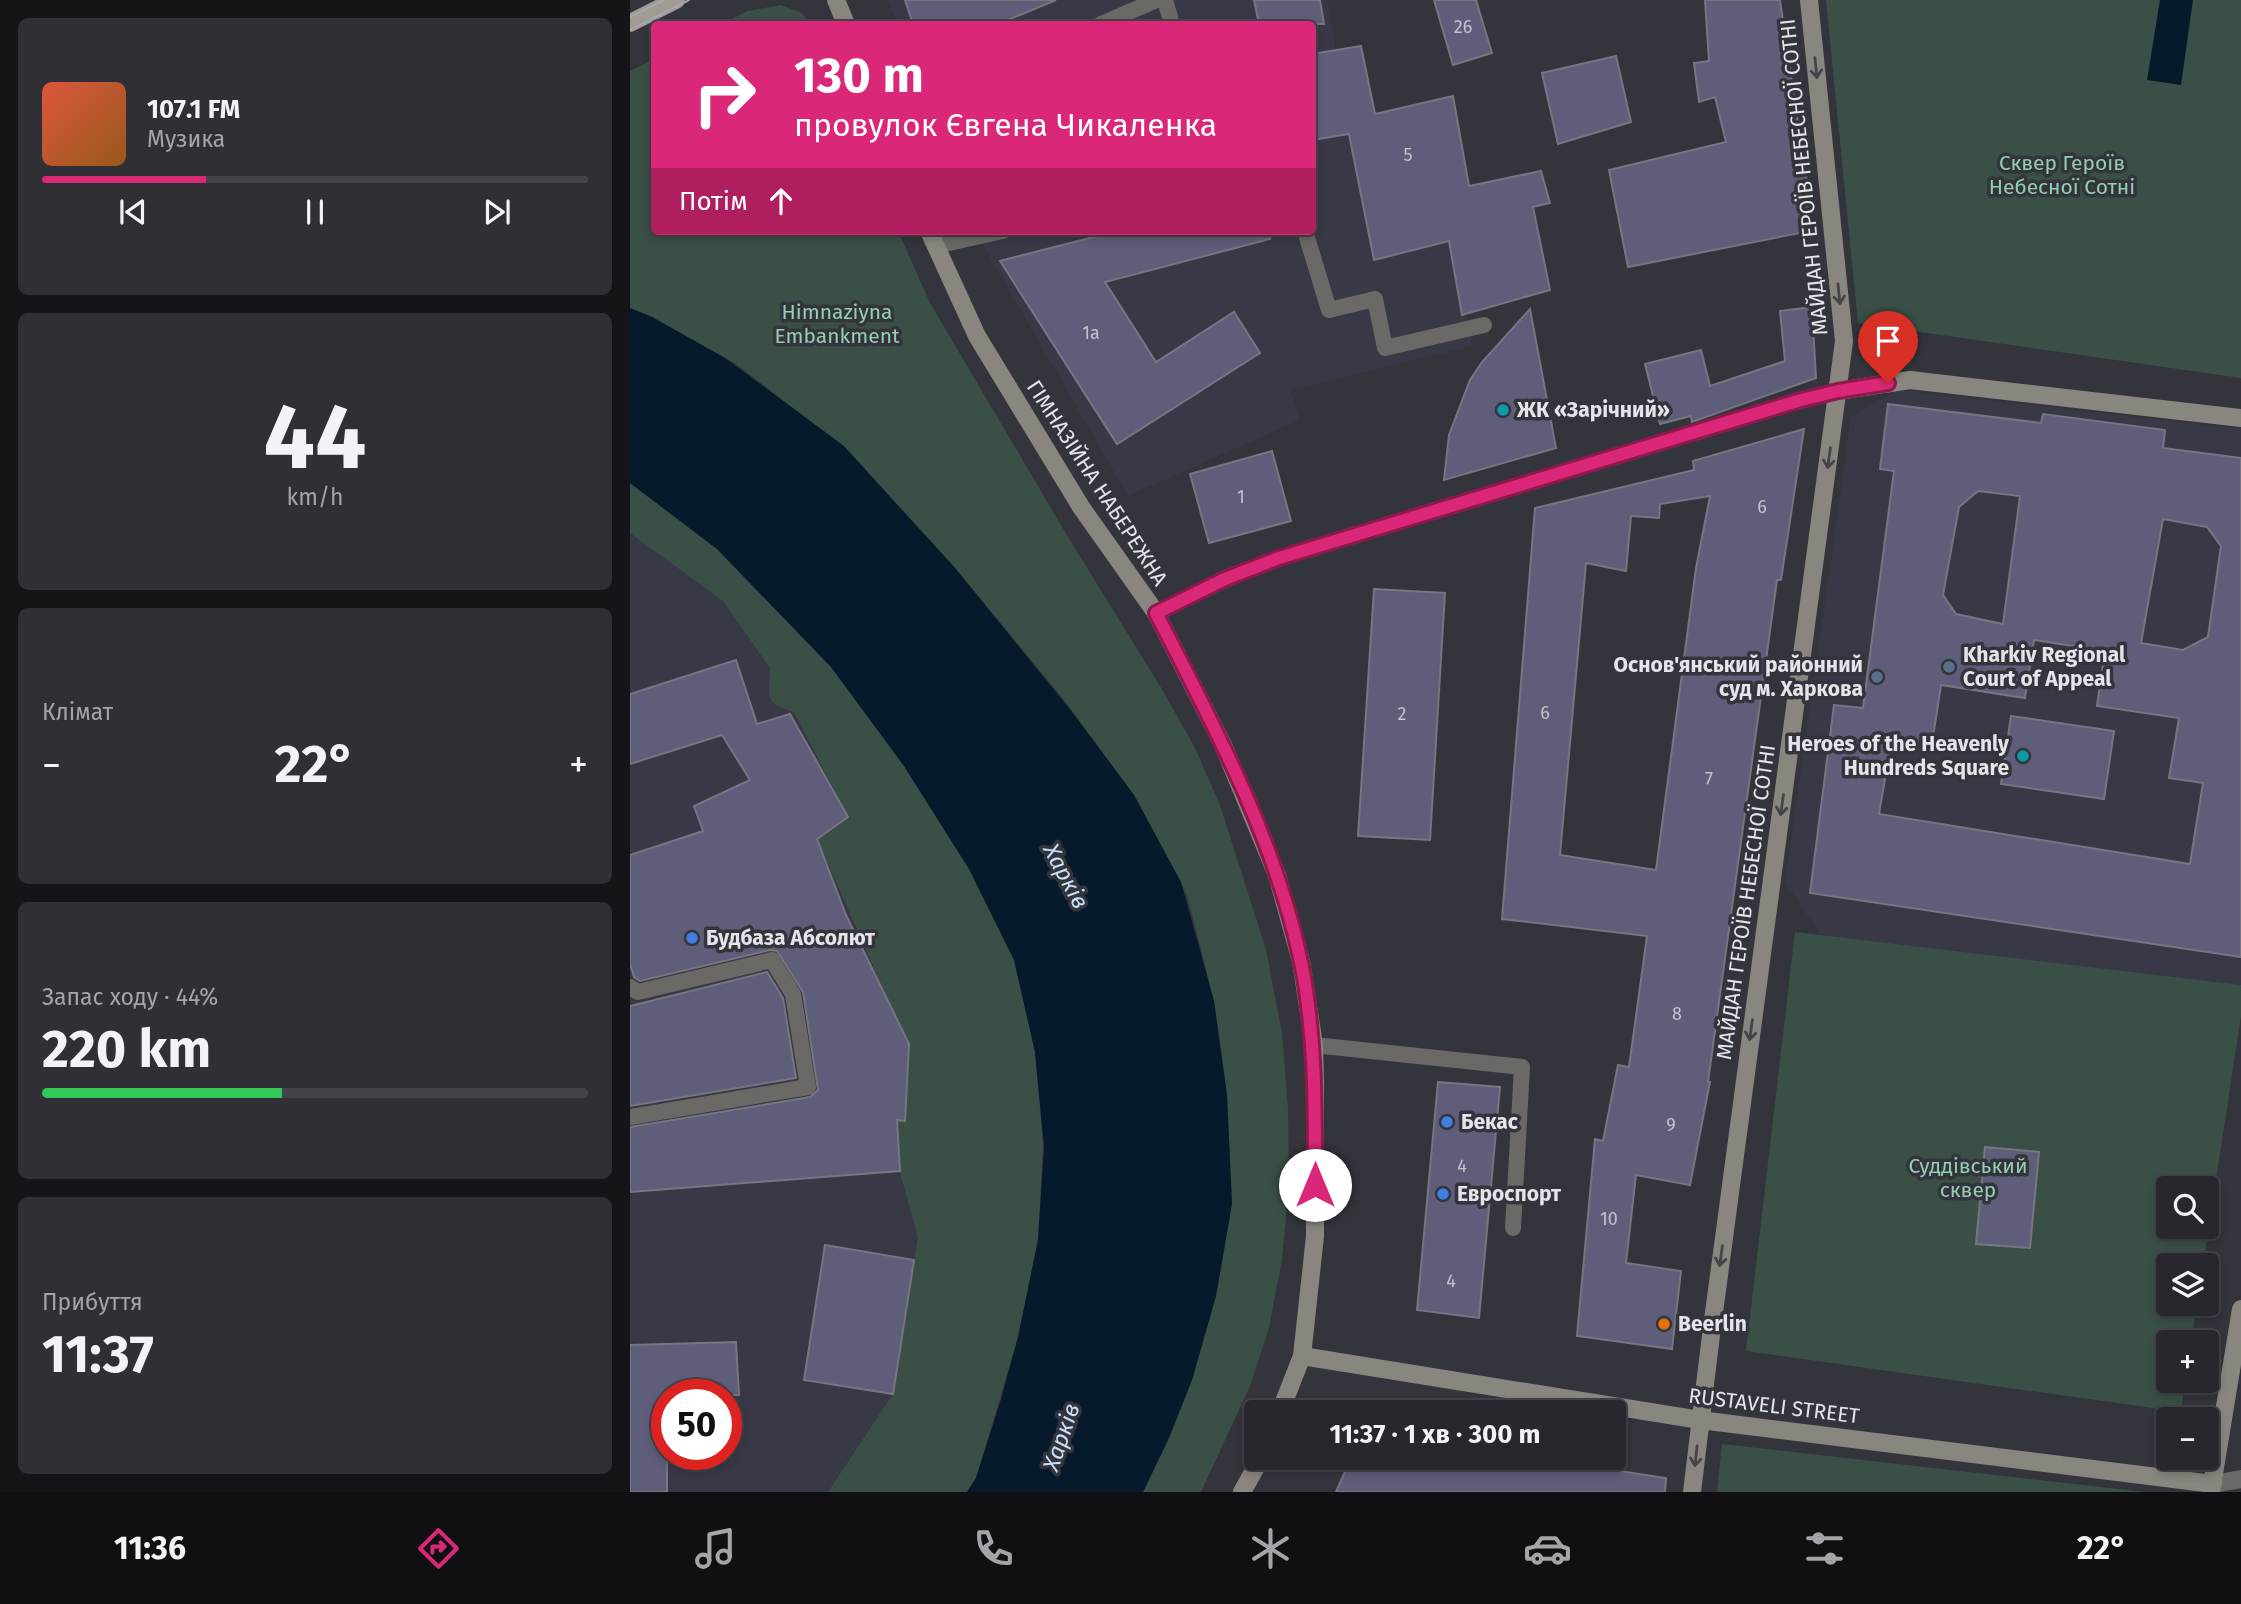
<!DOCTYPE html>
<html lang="uk">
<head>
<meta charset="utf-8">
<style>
	body { margin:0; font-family:"Fira Sans",sans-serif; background:#2f2f35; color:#f1f3f6; height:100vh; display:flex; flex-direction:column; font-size:26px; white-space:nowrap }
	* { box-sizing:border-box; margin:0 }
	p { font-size:23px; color:#a4a5aa }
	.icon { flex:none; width:38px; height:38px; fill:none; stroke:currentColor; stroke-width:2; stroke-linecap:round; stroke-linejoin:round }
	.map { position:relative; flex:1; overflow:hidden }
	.panel { display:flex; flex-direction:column; gap:18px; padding:18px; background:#151519; width:630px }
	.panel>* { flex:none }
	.banner { position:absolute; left:21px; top:21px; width:665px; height:214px; border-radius:7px; box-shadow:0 4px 10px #0003,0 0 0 2px #434449; background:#db2777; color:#fff; overflow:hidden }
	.buttons { position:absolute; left:1526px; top:1176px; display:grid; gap:14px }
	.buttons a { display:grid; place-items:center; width:63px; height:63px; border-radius:7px; background:#27272d; box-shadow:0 4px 10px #0003,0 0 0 2px #434449; font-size:35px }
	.speed { position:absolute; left:21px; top:1379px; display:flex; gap:14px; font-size:35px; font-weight:700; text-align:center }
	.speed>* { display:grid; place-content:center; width:91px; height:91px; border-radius:50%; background:#27272d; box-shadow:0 4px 10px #0003,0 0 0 2px #434449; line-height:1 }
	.speed .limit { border:10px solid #d22; background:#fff; color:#111 }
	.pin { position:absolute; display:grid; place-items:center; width:60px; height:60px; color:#fff; margin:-72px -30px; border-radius:50% 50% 50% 0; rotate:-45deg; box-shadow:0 0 7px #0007 }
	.pin .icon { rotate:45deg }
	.me { position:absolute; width:77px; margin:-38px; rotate:0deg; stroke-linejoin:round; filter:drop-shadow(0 0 5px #0008) }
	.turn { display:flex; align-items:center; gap:24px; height:147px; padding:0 28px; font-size:32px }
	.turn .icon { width:91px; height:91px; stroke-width:2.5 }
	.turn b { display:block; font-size:49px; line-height:60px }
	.then { display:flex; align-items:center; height:66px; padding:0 28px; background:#0003; gap:14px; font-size:26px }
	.big { font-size:52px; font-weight:700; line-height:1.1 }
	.panel .tile { flex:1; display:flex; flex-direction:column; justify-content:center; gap:10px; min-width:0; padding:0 24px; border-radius:10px; background:#2f2f35 }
	.panel .dial { align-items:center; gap:0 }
	.dial b { font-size:91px; line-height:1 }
	.song { display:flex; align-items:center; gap:21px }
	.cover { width:84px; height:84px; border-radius:10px; background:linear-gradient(135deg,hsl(10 70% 55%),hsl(30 70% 35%)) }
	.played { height:7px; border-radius:4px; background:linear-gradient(90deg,#db2777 30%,#434449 30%) }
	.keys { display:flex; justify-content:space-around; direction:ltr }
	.heat { display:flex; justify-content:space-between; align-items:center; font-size:38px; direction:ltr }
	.charge { height:10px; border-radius:5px; background:linear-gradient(90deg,#34c759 44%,#434449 0) }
	.trip { position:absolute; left:614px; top:1400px; width:382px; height:70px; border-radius:7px; background:#27272d; box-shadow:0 4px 10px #0003,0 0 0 2px #434449; font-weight:700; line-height:70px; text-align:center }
	.menu { display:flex; height:112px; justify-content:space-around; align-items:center; background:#101012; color:#a4a5aa }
	.menu .icon { width:49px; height:49px }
	.menu .selected { color:#db2777 }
	.menu b { font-size:32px; color:#f1f3f6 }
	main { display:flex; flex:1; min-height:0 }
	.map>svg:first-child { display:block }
	.built { fill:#393847; fill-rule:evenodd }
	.green { fill:#3a5046; fill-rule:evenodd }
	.water { fill:#061a2c }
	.building { fill:#5f5e7a; stroke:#767580; stroke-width:2; fill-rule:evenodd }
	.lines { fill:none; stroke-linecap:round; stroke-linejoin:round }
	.service { stroke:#6b6965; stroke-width:16 }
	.tertiary { stroke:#6b6965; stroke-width:18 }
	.secondary { stroke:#89857f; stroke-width:18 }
	.primary { stroke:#a09b93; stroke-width:18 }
	.tram { stroke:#a7a7ad; stroke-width:2 }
	.oneway { stroke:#454449 }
	.route-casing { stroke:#8e194d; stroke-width:18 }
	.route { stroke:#db2777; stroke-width:12 }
	.culture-dot { fill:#0f9aa8; stroke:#34343c; stroke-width:2.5 }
	.service-dot { fill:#5c6f8a; stroke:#34343c; stroke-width:2.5 }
	.shop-dot { fill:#3f7fe0; stroke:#34343c; stroke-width:2.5 }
	.food-dot { fill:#e8710a; stroke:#34343c; stroke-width:2.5 }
	.labels { text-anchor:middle; stroke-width:7; stroke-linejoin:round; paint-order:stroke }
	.number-label { font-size:18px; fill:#c3c2ce }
	.park-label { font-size:21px; fill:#92cfb3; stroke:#34343c }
	.street-label { font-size:21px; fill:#e4e4ea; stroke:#34343c }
	.poi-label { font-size:21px; font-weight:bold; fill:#e4e4ea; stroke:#34343c; text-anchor:start }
	.water-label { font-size:23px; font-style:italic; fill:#c7e1fa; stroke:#34343c }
</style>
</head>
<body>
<main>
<section class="panel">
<div class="tile">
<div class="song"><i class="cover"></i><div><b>107.1 FM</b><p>Музика</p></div></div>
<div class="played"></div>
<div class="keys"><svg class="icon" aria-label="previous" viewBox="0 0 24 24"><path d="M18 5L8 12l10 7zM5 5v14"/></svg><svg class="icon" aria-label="pause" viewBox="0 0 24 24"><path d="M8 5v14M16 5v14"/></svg><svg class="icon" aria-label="next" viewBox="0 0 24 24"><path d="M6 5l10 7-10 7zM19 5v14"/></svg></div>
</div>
<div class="tile dial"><b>44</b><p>km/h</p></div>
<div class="tile"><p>Клімат</p>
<div class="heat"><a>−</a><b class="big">22°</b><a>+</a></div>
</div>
<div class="tile"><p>Запас ходу · 44%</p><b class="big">220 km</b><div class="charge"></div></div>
<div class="tile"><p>Прибуття</p><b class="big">11:37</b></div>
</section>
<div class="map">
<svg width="1611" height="1492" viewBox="0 0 1611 1492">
	<rect width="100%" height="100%" fill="#34343c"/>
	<!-- built -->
	<g class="built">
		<path d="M258 0H698L719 134 744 260 819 241 843 346 660 390 670 420 498 496 345 231H682V24H267Z"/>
		<path d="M1267 390 1611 429V1019L1207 959 1155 882 1221 417Z"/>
		<path d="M0 483 87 549 405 1052 414 1147 408 1240 388 1337 371 1399 346 1478 337 1492H0ZM37 1395H96V1454H37Z"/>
	</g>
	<!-- green -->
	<g class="green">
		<path d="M1196 0H1611V378L1228 323Z"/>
		<path d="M150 5 170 12 182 24H92L118 11Z"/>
		<path d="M24 59V231H268L300 303 438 537 533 691 565 748 590 805 636 950 652 1033 658 1109 659 1186 652 1259 639 1328 620 1386 571 1492H513L539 1438 562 1380 586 1296 602 1204 597 1095 584 1001 557 895 504 795 435 701 322 564 211 445 106 364 22 317 0 308V71Z"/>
		<path d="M0 483 87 549 201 667 274 766 339 869 384 960 405 1052 413 1144 408 1240 388 1337 346 1478 337 1492H198L263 1394 288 1237 255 1119 275 1121 279 1047 187 839 218 817 164 712C132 703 140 697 140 668L93 601 0 533Z"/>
		<path d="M1165 932 1611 985V1016L1573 1265H1538V1304H1567L1561 1342H1538V1381H1555L1551 1412 1116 1351ZM1538 1188H1577V1227H1538Z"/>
		<path d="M1092 1444 1515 1492H1087Z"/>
	</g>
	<!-- water -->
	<g class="water">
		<path d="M1530 0H1563L1551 85 1517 80Z"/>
		<path d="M0 308 22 317 95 358 214 446 325 568 442 712 504 795 551 882 584 1001 597 1095 602 1204 586 1296 562 1380 539 1438 513 1492H337L346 1478 371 1399 388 1337 408 1240 414 1147 405 1052 384 960 339 869 274 766 201 667 87 549 0 483Z"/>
	</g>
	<!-- building -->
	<g class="building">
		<path d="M275 0H426L368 24H283Z"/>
		<path d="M624 0H690L694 24H629Z"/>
		<path d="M804 0H846L862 53 823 65Z"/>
		<path d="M1075 0H1150L1173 157H1175L1180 231 998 267 979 170 1096 142 1085 97 1069 102 1064 63 1079 61Z"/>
		<path d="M731 46 745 114 823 96 839 186 911 171 920 203 903 207 920 290 832 315 819 241 744 260 719 134 682 140V54Z"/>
		<path d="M986 56 1001 122 928 144 912 73Z"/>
		<path d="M487 231H639L640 239 475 282 526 362 604 312 630 353 487 444 370 261Z"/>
		<path d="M1182 307 1186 378 1062 422 1061 416 1030 424 1015 364 1071 350 1080 386 1155 361 1150 311Z"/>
		<path d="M900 309 926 448 814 480 819 435 840 380 852 362Z"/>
		<path d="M1258 404 1411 423 1413 414 1535 430 1533 448 1611 458V957L1180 893 1204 705 1233 708 1264 471 1250 469ZM1348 491 1390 496 1373 624 1326 614 1313 595 1329 507ZM1533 519 1577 527 1591 546 1578 637 1553 650 1511 643ZM1404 640 1475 651 1467 706 1549 718 1539 778 1573 783 1560 864 1249 814 1261 744 1301 750 1311 685 1395 698Z"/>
		<path d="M1174 429 1151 580H1147L1078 1082H1080L1060 1185 1006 1175 996 1263 1051 1271 1042 1349 947 1336 965 1139 973 1141 988 1065 999 1067 1017 936 872 919 905 508 1064 470 1063 461ZM1080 496 1066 568 1026 870 930 855 956 563 996 571 1001 516 1029 518 1030 504Z"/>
		<path d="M642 451 661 521 579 543 560 474Z"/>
		<path d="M744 589 815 593 800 840 728 836Z"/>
		<path d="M106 660 127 724 160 714 218 817 187 839 216 915 279 1044 275 1121 267 1120 270 1171 0 1192V1127L180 1097 188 1090 173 992 147 951 140 950 10 981 4 977 0 964V855L73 831 64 806 120 780 92 735 0 764V694Z"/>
		<path d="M1381 716 1484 731 1474 799 1371 784Z"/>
		<path d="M137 972 153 998 166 1078 0 1106V1006Z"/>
		<path d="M808 1082 870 1087 849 1318 787 1310Z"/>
		<path d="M1355 1147 1409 1152 1400 1248 1346 1244Z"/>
		<path d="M195 1245 284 1260 263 1394 174 1380Z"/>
		<path d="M106 1342 109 1395H37V1492H0V1345Z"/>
		<path d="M721 1458H906L1036 1478 1035 1492H706Z"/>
	</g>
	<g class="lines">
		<!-- service -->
		<g class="service">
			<path d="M535 0 542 24"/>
			<path d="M471 24 527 0"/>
			<path d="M675 231 699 310 745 299 755 348 854 325"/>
			<path d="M305 246 373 231"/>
			<path d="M526 613 595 579 649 558 1171 400 1208 391"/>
			<path d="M0 987 8 992 142 960 163 994 178 1087 0 1117"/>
			<path d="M684 1045 892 1067 883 1228"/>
		</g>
		<!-- tertiary -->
		<path class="tertiary" d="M1583 1484 1611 1479"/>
		<!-- secondary -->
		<g class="secondary">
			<path d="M206 0 216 24"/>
			<path d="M299 231 347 336 451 507 526 613 593 745 647 875 671 961 684 1045 685 1082V1236L672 1356 650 1412"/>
			<path d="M1208 391 1280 380 1611 418"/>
			<path d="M672 1356 1070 1420 1583 1484"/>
			<path d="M612 1492 631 1458"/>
			<path d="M1062 1492 1081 1335 1214 341 1179 0"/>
			<path d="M1581 1492 1611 1309"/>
		</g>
		<!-- primary -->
		<path class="primary" d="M0 23 46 0"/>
		<!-- tram -->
		<g class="tram">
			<path d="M0 17 34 0"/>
			<path d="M0 30 59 0"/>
		</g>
	</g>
	<!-- one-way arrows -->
	<defs><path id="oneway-shaft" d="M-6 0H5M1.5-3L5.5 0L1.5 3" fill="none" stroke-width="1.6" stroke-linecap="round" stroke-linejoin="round" transform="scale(1.75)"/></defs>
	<g class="oneway">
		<use href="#oneway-shaft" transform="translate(1186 68) rotate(84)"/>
		<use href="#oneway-shaft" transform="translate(1209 294) rotate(84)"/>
		<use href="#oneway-shaft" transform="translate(1199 458) rotate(98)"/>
		<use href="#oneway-shaft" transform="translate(1152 805) rotate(98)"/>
		<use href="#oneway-shaft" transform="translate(1121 1030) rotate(98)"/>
		<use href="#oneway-shaft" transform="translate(1091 1256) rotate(98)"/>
		<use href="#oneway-shaft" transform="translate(1066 1456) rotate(96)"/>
	</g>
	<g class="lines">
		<defs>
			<path id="route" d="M685 1185C685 1110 686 1036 671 962 645 838 583 724 526 613L595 579 649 558 1171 400 1208 391 1258 383"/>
		</defs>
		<!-- route casing -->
		<use href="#route" class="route-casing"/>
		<!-- route -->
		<use href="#route" class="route"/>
	</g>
	<!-- markers -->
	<g class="culture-dot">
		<circle cx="873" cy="410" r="7"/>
		<circle cx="1393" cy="756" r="7"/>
	</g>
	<g class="service-dot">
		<circle cx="1319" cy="667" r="7"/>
		<circle cx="1247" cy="677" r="7"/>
	</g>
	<g class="shop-dot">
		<circle cx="62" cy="938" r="7"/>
		<circle cx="817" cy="1122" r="7"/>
		<circle cx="813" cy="1194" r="7"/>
	</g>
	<circle class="food-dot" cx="1034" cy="1324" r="7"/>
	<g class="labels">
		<!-- number labels -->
		<g class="number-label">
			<text x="833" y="33">26</text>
			<text x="778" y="161">5</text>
			<text x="461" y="339">1а</text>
			<text x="611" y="503">1</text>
			<text x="1132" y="513">6</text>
			<text x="915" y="719">6</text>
			<text x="772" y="720">2</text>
			<text x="1079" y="785">7</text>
			<text x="1047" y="1020">8</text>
			<text x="1041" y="1131">9</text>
			<text x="832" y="1172">4</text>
			<text x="979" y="1225">10</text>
			<text x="821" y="1287">4</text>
		</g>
		<!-- park labels -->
		<g class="park-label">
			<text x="1432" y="170">Сквер Героїв<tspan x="1432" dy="24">Небесної Сотні</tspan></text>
			<text x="207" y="319">Himnaziyna<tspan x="207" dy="24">Embankment</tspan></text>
			<text x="1338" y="1173">Суддівський<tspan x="1338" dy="24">сквер</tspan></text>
		</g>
		<!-- street labels -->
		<g class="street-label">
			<text transform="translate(1174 177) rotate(-96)" y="7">МАЙДАН ГЕРОЇВ НЕБЕСНОЇ СОТНІ</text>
			<text transform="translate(467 483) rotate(57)" y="7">ГІМНАЗІЙНА НАБЕРЕЖНА</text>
			<text transform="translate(1116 902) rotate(-82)" y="7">МАЙДАН ГЕРОЇВ НЕБЕСНОЇ СОТНІ</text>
			<text transform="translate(1144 1406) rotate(7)" y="7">RUSTAVELI STREET</text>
		</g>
		<!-- poi labels -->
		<g class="poi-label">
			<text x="887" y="417">ЖК «Зарічний»</text>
			<text x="1333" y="662">Kharkiv Regional<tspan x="1333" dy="24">Court of Appeal</tspan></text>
			<text x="1233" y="672" text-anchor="end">Основ'янський районний<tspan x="1233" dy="24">суд м. Харкова</tspan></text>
			<text x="1379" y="751" text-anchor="end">Heroes of the Heavenly<tspan x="1379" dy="24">Hundreds Square</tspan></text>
			<text x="76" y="945">Будбаза Абсолют</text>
			<text x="831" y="1129">Бекас</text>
			<text x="827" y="1201">Евроспорт</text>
			<text x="1048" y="1331">Beеrlin</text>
		</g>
		<!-- water labels -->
		<g class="water-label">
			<text transform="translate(436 876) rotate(62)" y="8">Харків</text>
			<text transform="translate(431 1437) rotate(-71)" y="8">Харків</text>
		</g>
	</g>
</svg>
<div class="buttons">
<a><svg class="icon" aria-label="search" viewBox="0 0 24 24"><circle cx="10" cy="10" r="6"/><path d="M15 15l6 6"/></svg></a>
<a><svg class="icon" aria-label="layers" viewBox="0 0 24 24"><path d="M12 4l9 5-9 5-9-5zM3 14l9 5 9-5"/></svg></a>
<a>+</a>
<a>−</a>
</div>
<div class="speed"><div class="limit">50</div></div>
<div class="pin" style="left:1258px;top:383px;background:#d93025"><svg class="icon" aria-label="arrive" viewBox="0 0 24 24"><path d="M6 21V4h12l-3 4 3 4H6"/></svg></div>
<svg class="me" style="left:685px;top:1185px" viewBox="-20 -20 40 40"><circle r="19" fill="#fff"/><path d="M0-13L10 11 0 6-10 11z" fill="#db2777"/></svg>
<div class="trip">11:37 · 1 хв · 300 m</div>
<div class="banner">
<div class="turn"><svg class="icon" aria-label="right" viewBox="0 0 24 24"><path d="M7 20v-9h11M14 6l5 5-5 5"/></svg><div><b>130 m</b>провулок Євгена Чикаленка</div></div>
<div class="then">Потім<svg class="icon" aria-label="ahead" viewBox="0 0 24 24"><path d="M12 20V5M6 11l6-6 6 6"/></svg></div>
</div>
</div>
</main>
<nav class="menu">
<b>11:36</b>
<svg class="icon selected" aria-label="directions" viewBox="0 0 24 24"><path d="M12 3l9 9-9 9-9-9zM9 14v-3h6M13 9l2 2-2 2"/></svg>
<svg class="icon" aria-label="music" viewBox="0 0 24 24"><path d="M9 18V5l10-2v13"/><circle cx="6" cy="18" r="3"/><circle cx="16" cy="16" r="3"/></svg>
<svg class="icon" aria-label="phone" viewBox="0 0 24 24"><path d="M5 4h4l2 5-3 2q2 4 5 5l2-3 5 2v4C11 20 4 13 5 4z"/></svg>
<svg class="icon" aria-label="climate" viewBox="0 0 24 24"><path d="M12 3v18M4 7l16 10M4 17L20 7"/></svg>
<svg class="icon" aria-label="car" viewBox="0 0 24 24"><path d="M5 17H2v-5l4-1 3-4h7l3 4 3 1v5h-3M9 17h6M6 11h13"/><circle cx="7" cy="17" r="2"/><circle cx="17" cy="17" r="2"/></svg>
<svg class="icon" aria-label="filters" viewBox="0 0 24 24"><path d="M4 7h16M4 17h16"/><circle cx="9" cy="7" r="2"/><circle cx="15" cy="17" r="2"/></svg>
<b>22°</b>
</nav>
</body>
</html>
